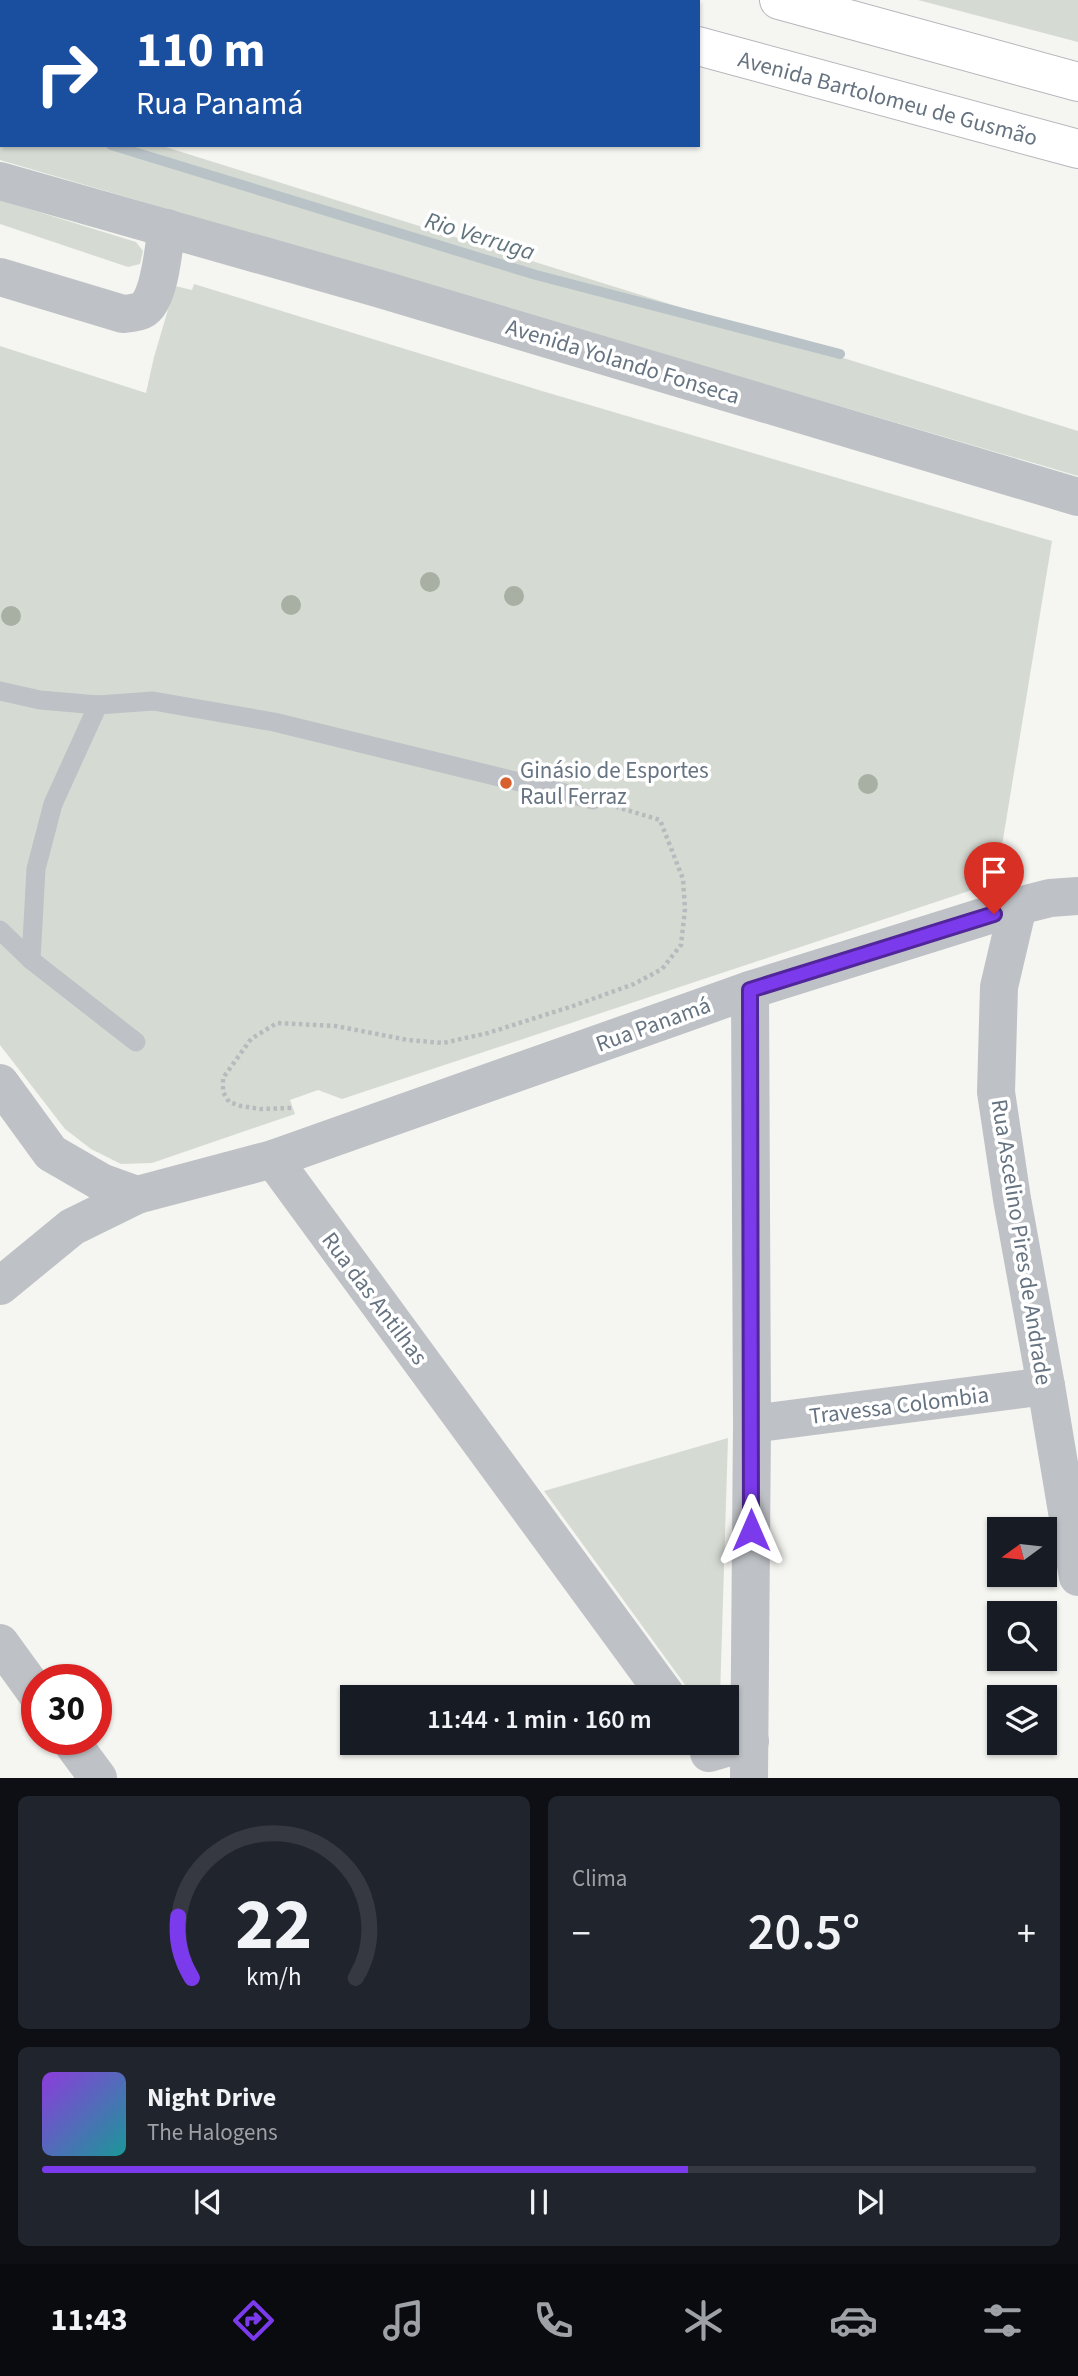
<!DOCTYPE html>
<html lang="pt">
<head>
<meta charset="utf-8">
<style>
	body { margin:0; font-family:"Source Sans 3",sans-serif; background:#20242c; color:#f1f3f6; height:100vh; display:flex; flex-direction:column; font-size:26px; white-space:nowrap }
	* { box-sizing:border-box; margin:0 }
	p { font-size:23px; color:#9ea1a6 }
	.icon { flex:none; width:38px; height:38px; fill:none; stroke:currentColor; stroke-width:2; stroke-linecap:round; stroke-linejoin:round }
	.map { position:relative; height:1778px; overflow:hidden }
	.details { display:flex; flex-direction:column; gap:18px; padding:18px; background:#0d0f14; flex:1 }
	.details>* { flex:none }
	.banner { position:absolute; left:0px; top:0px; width:700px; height:147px; box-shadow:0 2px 5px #0004; background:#1a4fa0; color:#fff; overflow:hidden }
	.needle { width:46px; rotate:255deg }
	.fabs { position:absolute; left:987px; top:1517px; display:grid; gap:14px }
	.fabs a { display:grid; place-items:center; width:70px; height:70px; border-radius:0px; background:#171b24; box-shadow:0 2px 5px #0004; font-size:35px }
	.speed { position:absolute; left:21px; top:1664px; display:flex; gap:14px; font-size:35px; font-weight:700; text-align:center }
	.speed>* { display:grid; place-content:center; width:91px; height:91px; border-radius:50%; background:#171b24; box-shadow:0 2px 5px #0004; line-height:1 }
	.speed .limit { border:10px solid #d22; background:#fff; color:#111 }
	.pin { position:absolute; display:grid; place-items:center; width:60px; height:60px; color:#fff; margin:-72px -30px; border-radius:50% 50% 50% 0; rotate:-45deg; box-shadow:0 0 7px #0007 }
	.pin .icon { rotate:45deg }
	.me { position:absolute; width:77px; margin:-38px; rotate:0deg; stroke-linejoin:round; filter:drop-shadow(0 0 5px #0008) }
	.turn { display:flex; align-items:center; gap:24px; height:147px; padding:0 21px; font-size:32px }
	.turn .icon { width:91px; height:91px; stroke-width:2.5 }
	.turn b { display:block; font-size:49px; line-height:60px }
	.big { font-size:52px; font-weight:600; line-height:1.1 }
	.details .widget { flex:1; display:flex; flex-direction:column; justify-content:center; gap:10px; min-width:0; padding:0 24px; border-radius:10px; background:#20242c }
	.details .dial { align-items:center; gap:0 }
	.dial svg { height:182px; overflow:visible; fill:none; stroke:#363941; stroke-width:7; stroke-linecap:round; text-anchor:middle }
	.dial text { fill:#f1f3f6; stroke:none }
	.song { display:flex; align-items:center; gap:21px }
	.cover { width:84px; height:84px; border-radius:10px; background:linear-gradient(135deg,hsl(270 70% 55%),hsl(180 70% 35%)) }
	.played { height:7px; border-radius:4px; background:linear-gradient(90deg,#7c3aed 65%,#363941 65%) }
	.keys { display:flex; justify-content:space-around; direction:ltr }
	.heat { display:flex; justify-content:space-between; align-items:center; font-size:38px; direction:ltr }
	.details .tiles { flex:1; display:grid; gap:18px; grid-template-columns:1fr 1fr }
	.widget:last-child { grid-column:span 2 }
	.trip { position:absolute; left:340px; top:1685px; width:399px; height:70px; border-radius:0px; background:#171b24; box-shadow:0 2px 5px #0004; font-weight:600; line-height:70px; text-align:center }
	.menu { display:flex; height:112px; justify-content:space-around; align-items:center; background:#090b0e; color:#9ea1a6 }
	.menu .icon { width:49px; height:49px }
	.menu .on { color:#7c3aed }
	.menu b { font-size:32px; color:#f1f3f6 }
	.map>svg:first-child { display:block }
	.green { fill:#d5dbd3 }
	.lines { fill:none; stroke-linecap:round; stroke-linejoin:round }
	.stream { stroke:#b8c2c7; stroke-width:10 }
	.primary-casing { stroke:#b4b7bb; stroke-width:40 }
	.path { stroke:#b8babd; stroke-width:4.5; stroke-dasharray:3.5 3.5; stroke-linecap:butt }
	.service { stroke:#bec1c5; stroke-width:19 }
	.minor { stroke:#bec1c5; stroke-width:38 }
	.tertiary { stroke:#bec1c5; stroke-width:38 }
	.primary { stroke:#fff; stroke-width:38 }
	.tree { fill:#a7b0a3 }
	.route-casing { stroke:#51269a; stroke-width:18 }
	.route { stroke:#7c3aed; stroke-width:12 }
	.poi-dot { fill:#d8602e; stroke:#fff; stroke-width:2.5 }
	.labels { text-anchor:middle; stroke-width:7; stroke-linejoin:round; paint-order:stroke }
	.street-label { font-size:23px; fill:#667381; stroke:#fff }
	.poi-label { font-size:23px; fill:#667381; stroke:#fff; text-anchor:start }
	.water-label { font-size:24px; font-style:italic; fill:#61747e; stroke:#fff }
</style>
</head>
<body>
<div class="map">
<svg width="1078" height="1778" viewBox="0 0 1078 1778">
	<rect width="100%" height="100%" fill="#f5f5f1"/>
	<!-- green -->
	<g class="green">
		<path d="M918 0H1078V42Z"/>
		<path d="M0 97 2 145H159L1078 431V476L0 160Z"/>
		<path d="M0 200 136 242 143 251 140 264 128 267 0 224Z"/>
		<path d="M194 284 542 391 1052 541 996 882 342 1099 318 1090 290 1100 295 1114 152 1163 121 1164 91 1149 65 1129 0 1045V346L146 393 154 357 175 286 192 290Z"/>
		<path d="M728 1438 720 1697H694L544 1491Z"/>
	</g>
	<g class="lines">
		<!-- stream -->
		<g class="stream">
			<path d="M0 112H2"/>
			<path d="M111 145 536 275 840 354"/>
		</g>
		<defs>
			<g id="primary">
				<path d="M524 0 531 2"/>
				<path d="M779 0 1078 82"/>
				<path d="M698 46 1078 149"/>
			</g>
		</defs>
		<!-- primary casing -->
		<use href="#primary" class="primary-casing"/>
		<!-- path -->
		<path class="path" d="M291 1108 260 1109 241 1106 229 1102 223 1092V1078L251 1039 277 1023 336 1026 408 1040 443 1043 488 1033 573 1006 634 984 662 969 681 945 685 909 683 879 660 820 617 807"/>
		<!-- service -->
		<g class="service">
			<path d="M0 691 40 700 98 705 153 701 274 722 593 800"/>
			<path d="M0 930 31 960 136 1042"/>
			<path d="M31 960 36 869 53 804 98 705"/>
		</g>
		<!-- minor -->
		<g class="minor">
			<path d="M0 181 377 288 1078 497"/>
			<path d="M0 277 123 314C132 313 142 313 148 305 161 288 163 249 167 228"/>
			<path d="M1018 906 999 987 996 1092 1012 1199 1046 1386 1078 1577"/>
			<path d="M0 1083 51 1153 101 1182 137 1195"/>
			<path d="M273 1159 668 1698"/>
			<path d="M0 1286 72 1227 137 1195 273 1159 750 990 1018 906 1050 898 1078 896"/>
			<path d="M752 1424 1046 1386"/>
			<path d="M709 1753 750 1741"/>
			<path d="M749 1778 752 1424 750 990"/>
		</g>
		<!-- tertiary -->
		<g class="tertiary">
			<path d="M0 1643 37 1694"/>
			<path d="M70 1740 98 1778"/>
		</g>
		<!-- primary -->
		<use href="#primary" class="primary"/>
	</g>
	<!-- trees -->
	<g class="tree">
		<circle cx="430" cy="582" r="10"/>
		<circle cx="514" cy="596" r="10"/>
		<circle cx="291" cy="605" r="10"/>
		<circle cx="11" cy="616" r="10"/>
		<circle cx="868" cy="784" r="10"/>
	</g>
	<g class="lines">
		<defs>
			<path id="route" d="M751 1530 750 990 994 914"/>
		</defs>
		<!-- route casing -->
		<use href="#route" class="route-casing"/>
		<!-- route -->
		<use href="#route" class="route"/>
	</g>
	<!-- markers -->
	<circle class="poi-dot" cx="506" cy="783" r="7"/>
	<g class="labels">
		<!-- street labels -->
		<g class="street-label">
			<text transform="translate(888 98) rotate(15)" y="8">Avenida Bartolomeu de Gusmão</text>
			<text transform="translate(623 361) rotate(17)" y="8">Avenida Yolando Fonseca</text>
			<text transform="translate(653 1024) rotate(-20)" y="8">Rua Panamá</text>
			<text transform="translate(1022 1242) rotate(81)" y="8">Rua Ascelino Pires de Andrade</text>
			<text transform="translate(375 1298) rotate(53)" y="8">Rua das Antilhas</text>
			<text transform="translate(899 1405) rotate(-7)" y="8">Travessa Colombia</text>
		</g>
		<!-- poi labels -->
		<g class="poi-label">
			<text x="520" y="778">Ginásio de Esportes<tspan x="520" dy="26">Raul Ferraz</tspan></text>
		</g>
		<!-- water labels -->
		<g class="water-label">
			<text transform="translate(480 236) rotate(17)" y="8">Rio Verruga</text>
		</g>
	</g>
</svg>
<div class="fabs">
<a><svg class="needle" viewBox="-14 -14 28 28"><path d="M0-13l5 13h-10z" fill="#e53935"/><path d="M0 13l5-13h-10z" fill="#9ea1a6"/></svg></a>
<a><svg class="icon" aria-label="search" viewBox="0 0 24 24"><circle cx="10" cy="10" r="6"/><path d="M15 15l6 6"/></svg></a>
<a><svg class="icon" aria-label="layers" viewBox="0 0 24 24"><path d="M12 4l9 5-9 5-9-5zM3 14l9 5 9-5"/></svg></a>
</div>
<div class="speed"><div class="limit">30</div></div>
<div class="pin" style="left:994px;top:914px;background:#d93025"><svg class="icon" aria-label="arrive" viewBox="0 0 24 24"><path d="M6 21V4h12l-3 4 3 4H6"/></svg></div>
<svg class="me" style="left:751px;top:1530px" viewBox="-20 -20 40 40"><path d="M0-17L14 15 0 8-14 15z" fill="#7c3aed" stroke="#fff" stroke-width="4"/></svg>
<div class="trip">11:44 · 1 min · 160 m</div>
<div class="banner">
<div class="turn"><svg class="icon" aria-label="right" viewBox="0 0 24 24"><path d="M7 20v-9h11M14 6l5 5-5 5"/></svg><div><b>110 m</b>Rua Panamá</div></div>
</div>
</div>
<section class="details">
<div class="tiles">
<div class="widget dial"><svg viewBox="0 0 100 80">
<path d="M14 69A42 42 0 1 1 86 69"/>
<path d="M14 69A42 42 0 0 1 8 42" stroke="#7c3aed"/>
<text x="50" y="56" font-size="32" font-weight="700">22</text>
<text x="50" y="72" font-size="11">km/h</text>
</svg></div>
<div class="widget"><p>Clima</p>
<div class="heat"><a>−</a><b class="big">20.5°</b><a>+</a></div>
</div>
<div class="widget">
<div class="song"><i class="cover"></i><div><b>Night Drive</b><p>The Halogens</p></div></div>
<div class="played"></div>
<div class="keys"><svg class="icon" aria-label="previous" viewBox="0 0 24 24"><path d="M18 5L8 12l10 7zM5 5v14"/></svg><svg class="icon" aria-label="pause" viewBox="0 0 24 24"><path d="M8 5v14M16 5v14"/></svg><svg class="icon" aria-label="next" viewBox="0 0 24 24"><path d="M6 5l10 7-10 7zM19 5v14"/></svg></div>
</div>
</div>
</section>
<nav class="menu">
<b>11:43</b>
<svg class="icon on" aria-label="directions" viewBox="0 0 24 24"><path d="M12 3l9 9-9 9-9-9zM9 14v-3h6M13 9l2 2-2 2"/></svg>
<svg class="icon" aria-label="music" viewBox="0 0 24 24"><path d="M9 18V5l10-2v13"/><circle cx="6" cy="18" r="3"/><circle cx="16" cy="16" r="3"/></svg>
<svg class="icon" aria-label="phone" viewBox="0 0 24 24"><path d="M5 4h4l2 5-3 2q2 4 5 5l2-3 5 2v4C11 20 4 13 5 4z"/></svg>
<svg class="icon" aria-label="climate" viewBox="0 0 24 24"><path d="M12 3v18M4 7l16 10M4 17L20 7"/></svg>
<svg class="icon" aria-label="car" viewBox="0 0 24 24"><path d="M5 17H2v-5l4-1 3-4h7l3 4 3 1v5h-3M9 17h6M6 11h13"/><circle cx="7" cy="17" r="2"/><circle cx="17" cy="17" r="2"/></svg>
<svg class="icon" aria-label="filters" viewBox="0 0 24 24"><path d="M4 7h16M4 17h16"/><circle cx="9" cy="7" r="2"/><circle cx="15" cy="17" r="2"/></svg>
</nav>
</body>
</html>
